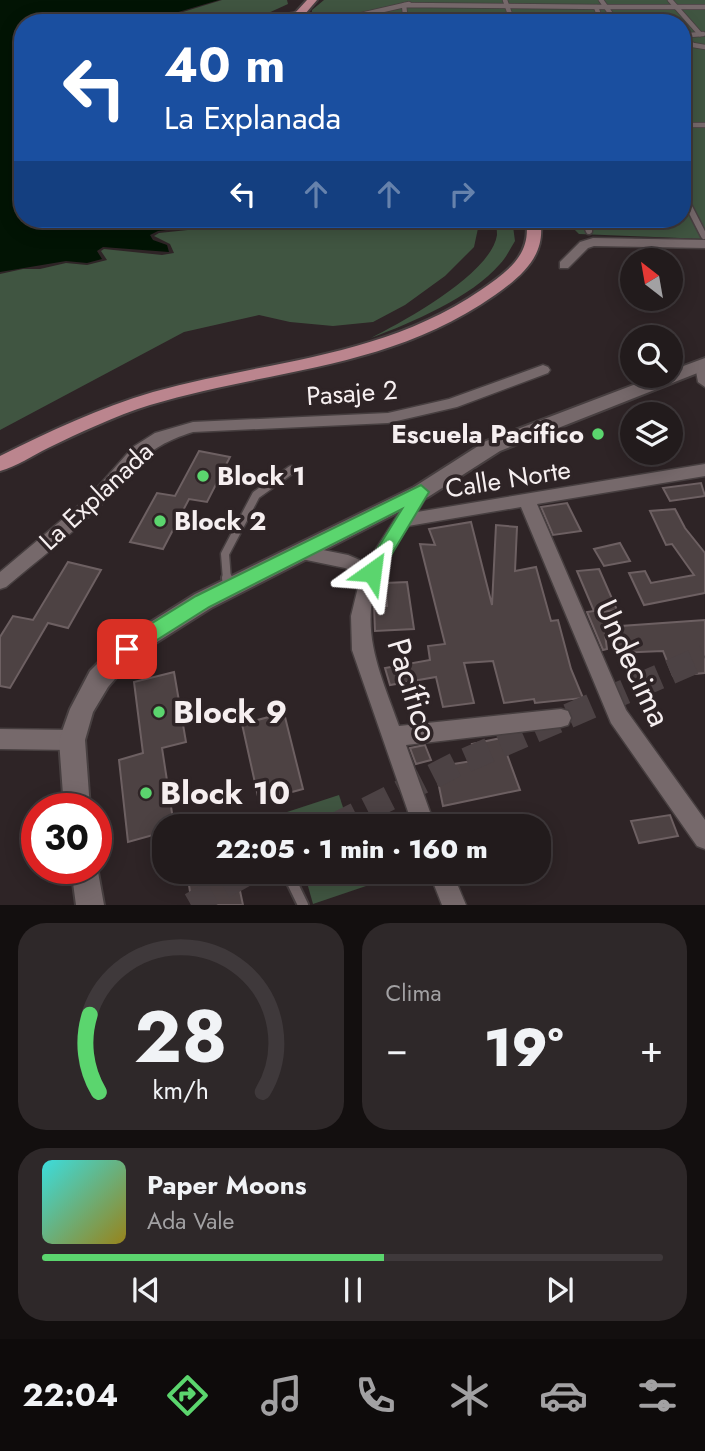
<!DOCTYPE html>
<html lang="es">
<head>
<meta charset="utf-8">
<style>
	body { margin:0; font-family:Jost,sans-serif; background:#2e2829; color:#f1f3f6; height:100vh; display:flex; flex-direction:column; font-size:26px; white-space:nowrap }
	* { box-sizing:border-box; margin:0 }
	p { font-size:23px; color:#a2a1a3 }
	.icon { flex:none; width:38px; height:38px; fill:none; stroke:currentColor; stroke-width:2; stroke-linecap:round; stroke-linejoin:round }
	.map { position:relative; height:905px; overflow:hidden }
	.drawer { display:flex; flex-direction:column; gap:18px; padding:18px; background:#130f0f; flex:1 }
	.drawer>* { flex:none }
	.hud { position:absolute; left:14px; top:14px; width:677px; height:214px; border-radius:28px; box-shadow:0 4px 18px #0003,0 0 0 2px #3f393b; background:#1a4fa0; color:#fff; overflow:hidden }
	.needle { width:46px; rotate:329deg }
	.buttons { position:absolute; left:620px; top:248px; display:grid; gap:14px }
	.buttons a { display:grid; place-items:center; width:63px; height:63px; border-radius:50%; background:#221b1c; box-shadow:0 4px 18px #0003,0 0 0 2px #3f393b; font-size:35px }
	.speed { position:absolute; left:21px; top:793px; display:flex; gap:14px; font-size:35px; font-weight:700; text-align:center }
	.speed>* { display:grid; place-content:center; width:91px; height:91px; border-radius:50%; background:#221b1c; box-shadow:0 4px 18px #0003,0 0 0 2px #3f393b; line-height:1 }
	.speed .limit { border:10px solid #d22; background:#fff; color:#111 }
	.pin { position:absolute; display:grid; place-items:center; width:60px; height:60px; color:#fff; margin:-30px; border-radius:14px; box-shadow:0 4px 10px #0006 }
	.me { position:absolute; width:77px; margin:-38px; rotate:31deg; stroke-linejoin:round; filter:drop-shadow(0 0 5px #0008) }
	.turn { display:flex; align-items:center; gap:24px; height:147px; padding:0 35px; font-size:32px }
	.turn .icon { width:91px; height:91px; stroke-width:2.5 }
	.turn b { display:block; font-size:49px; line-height:60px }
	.lanes { display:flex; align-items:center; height:66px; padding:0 35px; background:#0003; justify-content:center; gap:35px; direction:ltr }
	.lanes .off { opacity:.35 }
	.big { font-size:52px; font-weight:800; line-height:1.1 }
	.drawer .card { flex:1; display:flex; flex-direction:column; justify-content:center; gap:10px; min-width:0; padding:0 24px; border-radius:28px; background:#2e2829 }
	.drawer .dial { align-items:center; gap:0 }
	.dial svg { height:182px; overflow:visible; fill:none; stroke:#3f393b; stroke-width:7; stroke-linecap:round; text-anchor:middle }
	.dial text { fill:#f1f3f6; stroke:none }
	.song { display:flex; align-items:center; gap:21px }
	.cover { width:84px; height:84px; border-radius:10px; background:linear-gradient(135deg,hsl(180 70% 55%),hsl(50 70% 35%)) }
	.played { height:7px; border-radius:4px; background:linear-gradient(90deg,#5bd56e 55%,#3f393b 55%) }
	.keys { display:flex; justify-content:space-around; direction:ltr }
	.heat { display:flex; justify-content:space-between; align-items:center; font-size:38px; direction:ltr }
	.drawer .tiles { flex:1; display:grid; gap:18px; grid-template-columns:1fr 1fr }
	.card:last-child { grid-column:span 2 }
	.trip { position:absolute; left:152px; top:814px; width:399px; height:70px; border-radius:28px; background:#221b1c; box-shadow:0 4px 18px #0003,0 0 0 2px #3f393b; font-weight:800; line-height:70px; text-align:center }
	.dock { display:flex; height:112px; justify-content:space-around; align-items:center; background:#0e0b0b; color:#a2a1a3 }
	.dock .icon { width:49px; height:49px }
	.dock .selected { color:#5bd56e }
	.dock b { font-size:32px; color:#f1f3f6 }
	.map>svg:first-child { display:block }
	.green { fill:#405541 }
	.water { fill:#021404 }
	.building { fill:#4d4243; stroke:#6d6062; stroke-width:2 }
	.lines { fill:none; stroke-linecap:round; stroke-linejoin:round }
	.trunk-tunnel { stroke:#4c4244; stroke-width:25; stroke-dasharray:25 12; stroke-linecap:butt }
	.service-far3-casing { stroke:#473f40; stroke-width:6 }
	.service-far2-casing { stroke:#473f40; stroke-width:9 }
	.service-far1-casing { stroke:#473f40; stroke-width:11 }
	.service-casing { stroke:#473f40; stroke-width:14 }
	.minor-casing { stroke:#473f40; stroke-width:3 }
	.tertiary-casing { stroke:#473f40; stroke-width:4 }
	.primary-casing { stroke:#473f40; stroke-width:4 }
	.service-far3 { stroke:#76696b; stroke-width:4.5 }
	.service-far2 { stroke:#76696b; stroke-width:6 }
	.service-far1 { stroke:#76696b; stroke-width:8 }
	.service { stroke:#76696b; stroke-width:10 }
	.minor { fill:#76696b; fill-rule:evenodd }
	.tertiary { fill:#76696b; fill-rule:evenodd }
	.primary { fill:#bb858e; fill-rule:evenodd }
	.route { fill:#5bd56e; stroke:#3b8a48; stroke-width:2 }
	.poi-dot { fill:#5bd56e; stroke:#2e2426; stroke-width:2.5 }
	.labels { text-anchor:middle; stroke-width:7; stroke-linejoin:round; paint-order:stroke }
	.street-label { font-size:26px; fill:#f6eff0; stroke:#2e2426 }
	.poi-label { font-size:26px; font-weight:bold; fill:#f6eff0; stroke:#2e2426; text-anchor:start }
	.near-street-label { font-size:32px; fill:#f6eff0; stroke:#2e2426 }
	.near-poi-label { font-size:32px; font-weight:bold; fill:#f6eff0; stroke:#2e2426; text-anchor:start }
</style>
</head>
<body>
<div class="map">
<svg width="705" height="905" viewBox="0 0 705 905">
	<rect width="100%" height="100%" fill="#2e2426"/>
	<!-- green -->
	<g class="green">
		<path d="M222 0H287L288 4 246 23H160V19Z"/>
		<path d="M324 0H705V239L579 234 570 225 568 219H682V23H312V10Z"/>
		<path d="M237 219H480L474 247 445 276 405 305 373 322 333 326 290 322 259 315 184 332 0 430V274L23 269H40L66 263 87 265 107 260 101 251 104 249 162 255 174 253 170 244 154 236 159 233 226 226 237 223Z"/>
		<path d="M496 219H512L515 241C510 249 506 258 500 264 472 297 411 323 371 338 404 321 491 274 497 235 497 230 496 224 496 219Z"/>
		<path d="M339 795 349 826H291L287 812Z"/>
		<path d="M304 872H364L369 885 313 904Z"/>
	</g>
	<!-- water -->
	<path class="water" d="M0 0H219L158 18 157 23H23V219H233V222L158 231 150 235 153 240 167 245 169 252 103 247 97 251 102 259 87 263 66 261 0 272Z"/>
	<!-- building -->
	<g class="building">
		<path d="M199 451 230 457 207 502 189 499 163 549 130 542 157 493 175 496Z"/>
		<path d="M701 483 705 496 670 501 663 488Z"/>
		<path d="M567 503 581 531 553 535 541 507Z"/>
		<path d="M675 509 685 528 705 553V593L644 605 629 573 645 571 651 583 694 575 672 544 666 545 650 511Z"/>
		<path d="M471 522 492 605 496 525 517 527 515 571 536 567 551 621 558 620 571 669 583 698 535 703 534 699 504 703 493 661 464 663 474 703 443 707 436 677 390 685 385 668 430 660 428 646 445 644 420 544 435 545 429 529Z"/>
		<path d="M620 543 630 561 604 566 594 549Z"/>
		<path d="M68 562 101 570 68 628 48 623 10 688 0 686V637L13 616 33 620Z"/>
		<path d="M599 569 617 610 602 612 607 649 603 650 587 612 594 611 577 571Z"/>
		<path d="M407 582 414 629 375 631 374 606H387L385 583Z"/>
		<path d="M705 620V673L673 676 663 651 615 653 607 627Z"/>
		<path d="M174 672 186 742 162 748 174 826H164V832L128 842 119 760 143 753 134 682Z"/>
		<path d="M284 713 303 789 259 801 242 724Z"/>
		<path d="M501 738 520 790 443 806 435 767 478 760 472 744Z"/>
		<path d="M425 745 431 760 416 764 410 748Z"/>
		<path d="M670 815 678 836 639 843 631 821Z"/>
		<path d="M187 872H236L243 905H192Z"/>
	</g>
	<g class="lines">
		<!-- trunk-tunnel -->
		<g class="trunk-tunnel">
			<path d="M334 826 457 764 705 657"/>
			<path d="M191 905 249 872"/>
		</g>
		<defs>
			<g id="service-far3">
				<path d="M505 0 513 23"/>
				<path d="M670 0 700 34"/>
				<path d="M596 7 602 23"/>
				<path d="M275 23 279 17 300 13"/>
				<path d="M326 23 409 4"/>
				<path d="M406 23 404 5 606 7 601 0"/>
				<path d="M617 23 606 7H705"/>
				<path d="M703 34 689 35 685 39 693 45 705 47"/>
				<path d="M682 125H705"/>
			</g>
			<g id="service-far2">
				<path d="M682 193 704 236"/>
				<path d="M584 219 589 231"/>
			</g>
			<path id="service-far1" d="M227 580 225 554 256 495 291 470"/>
			<g id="service">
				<path d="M227 578 229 588"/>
				<path d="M287 872 303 905"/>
			</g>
			<g id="minor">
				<path d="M593 238 705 240V248L594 246 588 248 568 268H560V262L580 242Z"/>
				<path d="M702 361 705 362V387L698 382 695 366Z"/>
				<path d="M543 365 548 367 550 370 548 373 457 407 388 423 193 432C139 449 138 468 101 505 72 534 38 560 6 587L0 589V572L89 497 133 447 155 433 193 422 388 413 449 399Z"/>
				<path d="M705 464V476L537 504 626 710 705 820V849L697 846 611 723 521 507 408 526C399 541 386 557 380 573 357 628 381 675 399 726L561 709 568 711 571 718 568 725 561 727 406 745 435 826H413L352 650 351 616 361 575 345 568 292 557 289 552 292 547 298 545 348 555 367 563 415 488H427L429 492 417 512Z"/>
				<path d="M0 729 72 730 79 733 82 740 79 747 72 750 0 749Z"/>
				<path d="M429 872H452L466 905H442Z"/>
			</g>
			<g id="tertiary">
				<path d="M705 358V370L500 451 428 497 211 608 135 656 108 687 93 712 85 740 90 808H64L59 740 70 709 90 671 119 642 195 594 414 487 486 441 657 376H670V371Z"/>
				<path d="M96 861 104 905H76L71 868H96Z"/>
			</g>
			<g id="primary">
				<path d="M307 0H317L305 14 301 23H291L295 13Z"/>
				<path d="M526 219H540C547 255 522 276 495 295 386 371 272 368 150 405 115 416 81 432 48 448 32 456 17 466 0 471V456C50 431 99 408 153 392 267 360 380 359 481 290 508 271 532 255 526 219Z"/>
			</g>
		</defs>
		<!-- service-far3 casing -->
		<use href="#service-far3" class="service-far3-casing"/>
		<!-- service-far2 casing -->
		<use href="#service-far2" class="service-far2-casing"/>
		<!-- service-far1 casing -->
		<use href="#service-far1" class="service-far1-casing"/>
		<!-- service casing -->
		<use href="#service" class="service-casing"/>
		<!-- minor casing -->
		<use href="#minor" class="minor-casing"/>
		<!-- tertiary casing -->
		<use href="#tertiary" class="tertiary-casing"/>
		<!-- primary casing -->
		<use href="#primary" class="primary-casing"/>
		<!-- service-far3 -->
		<use href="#service-far3" class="service-far3"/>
		<!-- service-far2 -->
		<use href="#service-far2" class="service-far2"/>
		<!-- service-far1 -->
		<use href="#service-far1" class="service-far1"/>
		<!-- service -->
		<use href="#service" class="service"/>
		<!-- minor -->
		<use href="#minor" class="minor"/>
		<!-- tertiary -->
		<use href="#tertiary" class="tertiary"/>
		<!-- primary -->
		<use href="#primary" class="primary"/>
	</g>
	<!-- route -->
	<path class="route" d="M421 485 429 492 378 577 372 579 365 577 363 572 402 509 209 607 133 655 127 657 120 655 117 649 120 643 196 596Z"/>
	<!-- markers -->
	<g class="poi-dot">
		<circle cx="598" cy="434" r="7"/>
		<circle cx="203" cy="476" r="7"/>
		<circle cx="160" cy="521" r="7"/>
		<circle cx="159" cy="712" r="7"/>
		<circle cx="146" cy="793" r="7"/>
	</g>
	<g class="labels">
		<!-- street labels -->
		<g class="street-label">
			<text transform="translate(352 393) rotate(-4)" y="9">Pasaje 2</text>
			<text transform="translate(508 479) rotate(-9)" y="9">Calle Norte</text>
			<text transform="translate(96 496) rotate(-43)" y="9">La Explanada</text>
		</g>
		<!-- poi labels -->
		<g class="poi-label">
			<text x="584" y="443" text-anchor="end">Escuela Pacífico</text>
			<text x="217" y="485">Block 1</text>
			<text x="174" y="530">Block 2</text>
		</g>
		<!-- near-street labels -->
		<g class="near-street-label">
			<text transform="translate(633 663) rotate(65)" y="11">Undecima</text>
			<text transform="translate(413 690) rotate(73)" y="11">Pacífico</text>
		</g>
		<!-- near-poi labels -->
		<g class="near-poi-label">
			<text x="173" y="723">Block 9</text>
			<text x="160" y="804">Block 10</text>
		</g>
	</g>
</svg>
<div class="buttons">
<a><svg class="needle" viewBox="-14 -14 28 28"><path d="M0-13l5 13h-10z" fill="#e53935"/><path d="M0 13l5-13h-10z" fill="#a2a1a3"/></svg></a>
<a><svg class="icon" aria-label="search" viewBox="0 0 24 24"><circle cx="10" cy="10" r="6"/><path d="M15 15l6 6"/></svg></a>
<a><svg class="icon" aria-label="layers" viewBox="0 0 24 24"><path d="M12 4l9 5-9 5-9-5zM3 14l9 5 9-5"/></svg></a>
</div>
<div class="speed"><div class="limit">30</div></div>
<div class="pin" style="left:127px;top:649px;background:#d93025"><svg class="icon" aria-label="arrive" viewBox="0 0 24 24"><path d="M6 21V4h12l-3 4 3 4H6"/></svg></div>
<svg class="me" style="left:372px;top:572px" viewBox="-20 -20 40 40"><path d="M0-17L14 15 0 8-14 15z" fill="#5bd56e" stroke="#fff" stroke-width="4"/></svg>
<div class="trip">22:05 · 1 min · 160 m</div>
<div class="hud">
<div class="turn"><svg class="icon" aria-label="left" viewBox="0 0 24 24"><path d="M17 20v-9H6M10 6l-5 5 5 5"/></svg><div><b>40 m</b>La Explanada</div></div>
<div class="lanes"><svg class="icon" aria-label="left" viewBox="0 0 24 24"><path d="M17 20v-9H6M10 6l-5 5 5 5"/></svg><svg class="icon off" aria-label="ahead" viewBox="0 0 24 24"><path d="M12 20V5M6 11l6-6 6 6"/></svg><svg class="icon off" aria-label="ahead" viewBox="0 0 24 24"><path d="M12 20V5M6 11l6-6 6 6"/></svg><svg class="icon off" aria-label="right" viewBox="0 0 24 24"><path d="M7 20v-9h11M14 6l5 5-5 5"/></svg></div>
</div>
</div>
<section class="drawer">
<div class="tiles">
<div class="card dial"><svg viewBox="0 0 100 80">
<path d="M14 69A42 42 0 1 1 86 69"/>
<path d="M14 69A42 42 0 0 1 10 35" stroke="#5bd56e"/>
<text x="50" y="56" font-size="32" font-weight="700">28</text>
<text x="50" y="72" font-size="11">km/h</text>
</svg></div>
<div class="card"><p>Clima</p>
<div class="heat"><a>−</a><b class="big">19°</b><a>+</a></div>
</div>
<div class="card">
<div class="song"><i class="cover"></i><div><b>Paper Moons</b><p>Ada Vale</p></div></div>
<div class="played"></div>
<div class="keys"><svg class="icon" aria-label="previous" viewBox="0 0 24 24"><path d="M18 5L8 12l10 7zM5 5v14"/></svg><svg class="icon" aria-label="pause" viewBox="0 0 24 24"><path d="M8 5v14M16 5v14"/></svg><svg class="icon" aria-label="next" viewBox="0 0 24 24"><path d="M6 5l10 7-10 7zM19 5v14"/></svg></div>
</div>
</div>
</section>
<nav class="dock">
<b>22:04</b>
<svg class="icon selected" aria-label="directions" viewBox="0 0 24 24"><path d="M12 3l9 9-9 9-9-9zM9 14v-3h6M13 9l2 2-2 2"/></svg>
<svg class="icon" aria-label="music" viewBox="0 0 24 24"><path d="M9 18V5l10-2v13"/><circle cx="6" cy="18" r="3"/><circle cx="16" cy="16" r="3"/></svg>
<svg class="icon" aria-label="phone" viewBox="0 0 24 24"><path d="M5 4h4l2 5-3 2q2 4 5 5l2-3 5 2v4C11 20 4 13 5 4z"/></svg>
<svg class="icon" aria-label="climate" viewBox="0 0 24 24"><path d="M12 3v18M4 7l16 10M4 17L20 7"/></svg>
<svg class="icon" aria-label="car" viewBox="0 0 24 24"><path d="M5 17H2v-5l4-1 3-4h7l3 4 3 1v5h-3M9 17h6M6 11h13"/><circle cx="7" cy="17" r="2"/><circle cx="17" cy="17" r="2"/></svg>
<svg class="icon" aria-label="filters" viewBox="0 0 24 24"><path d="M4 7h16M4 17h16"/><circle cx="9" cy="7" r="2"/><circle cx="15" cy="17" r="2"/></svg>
</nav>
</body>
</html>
